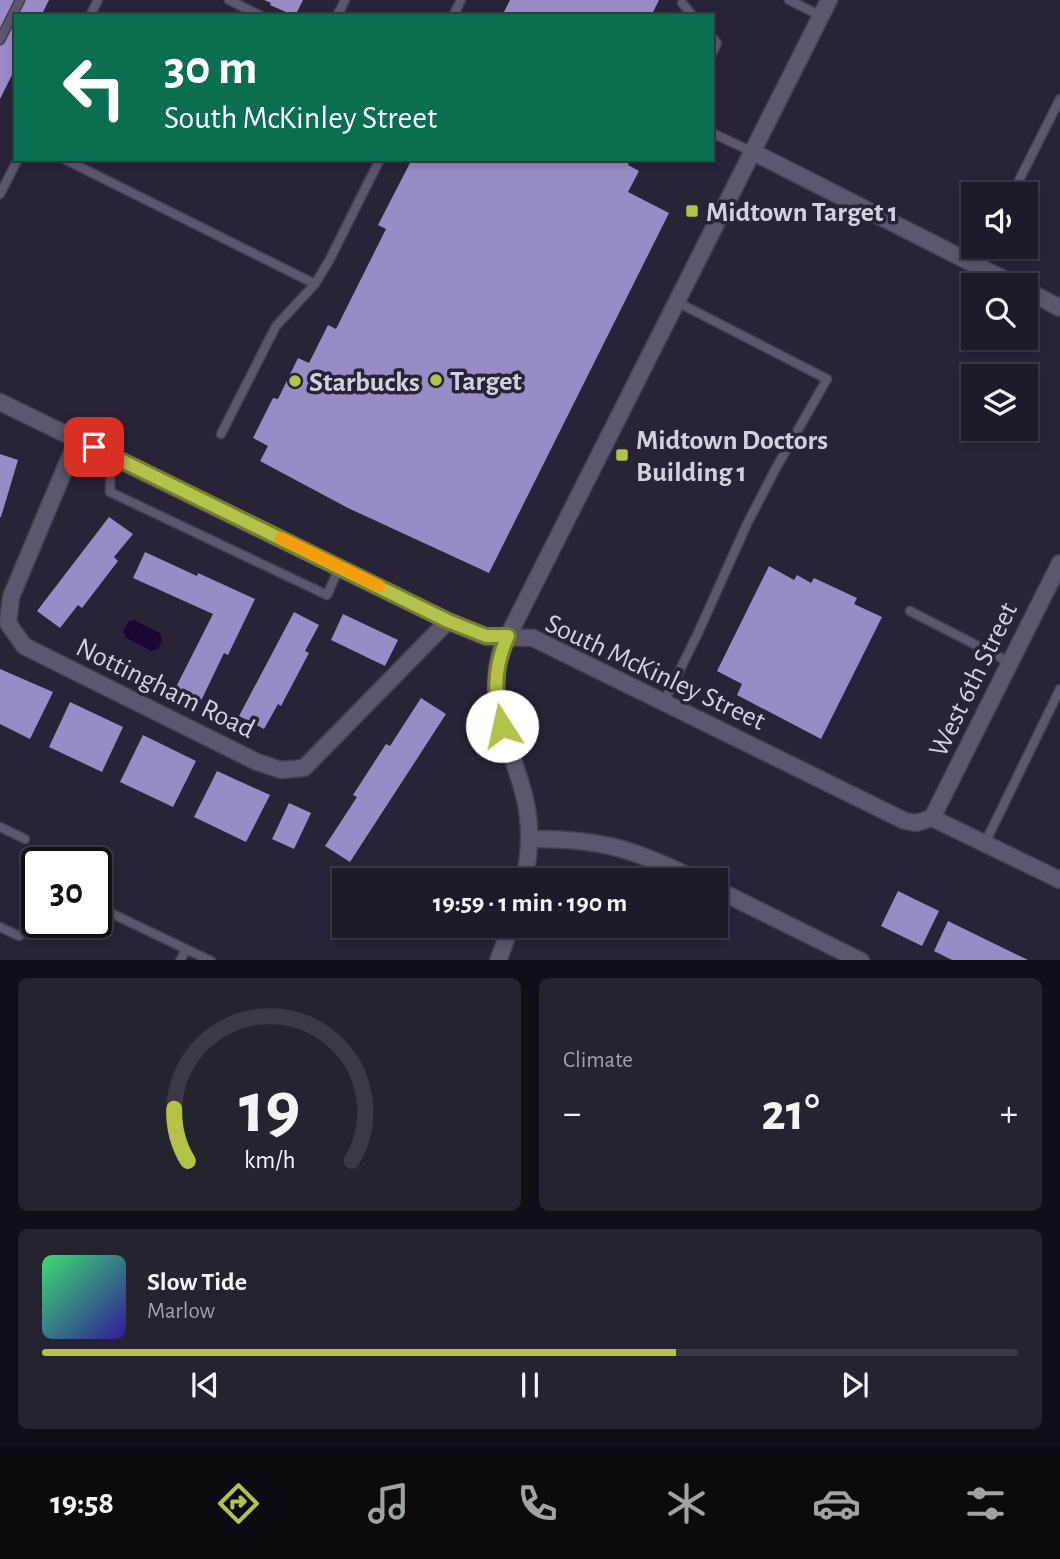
<!DOCTYPE html>
<html lang="en">
<head>
<meta charset="utf-8">
<style>
	body { margin:0; font-family:"Alegreya Sans",sans-serif; background:#262331; color:#f1f3f6; height:100vh; display:flex; flex-direction:column; font-size:26px; white-space:nowrap }
	* { box-sizing:border-box; margin:0 }
	p { font-size:23px; color:#a1a1a8 }
	.icon { flex:none; width:38px; height:38px; fill:none; stroke:currentColor; stroke-width:2; stroke-linecap:round; stroke-linejoin:round }
	.map { position:relative; height:960px; overflow:hidden }
	.drawer { display:flex; flex-direction:column; gap:18px; padding:18px; background:#100e17; flex:1 }
	.drawer>* { flex:none }
	.hud { position:absolute; left:14px; top:14px; width:700px; height:147px; border-radius:0px; box-shadow:0 4px 10px #0003,0 0 0 2px #3c3846; background:#0b6e4f; color:#fff; overflow:hidden }
	.tools { position:absolute; left:961px; top:182px; display:grid; gap:14px }
	.tools a { display:grid; place-items:center; width:77px; height:77px; border-radius:0px; background:#1e1a29; box-shadow:0 4px 10px #0003,0 0 0 2px #3c3846; font-size:35px }
	.speed { position:absolute; left:21px; top:847px; display:flex; gap:14px; font-size:35px; font-weight:700; text-align:center }
	.speed>* { display:grid; place-content:center; width:91px; height:91px; border-radius:50%; background:#1e1a29; box-shadow:0 4px 10px #0003,0 0 0 2px #3c3846; line-height:1 }
	.speed .limit { border:4px solid #111; border-radius:10px; background:#fff; color:#111 }
	.pin { position:absolute; display:grid; place-items:center; width:60px; height:60px; color:#fff; margin:-30px; border-radius:14px; box-shadow:0 4px 10px #0006 }
	.me { position:absolute; width:77px; margin:-38px; rotate:350deg; stroke-linejoin:round; filter:drop-shadow(0 0 5px #0008) }
	.turn { display:flex; align-items:center; gap:24px; height:147px; padding:0 35px; font-size:32px }
	.turn .icon { width:91px; height:91px; stroke-width:2.5 }
	.turn b { display:block; font-size:49px; line-height:60px }
	.big { font-size:52px; font-weight:700; line-height:1.1 }
	.drawer .tile { flex:1; display:flex; flex-direction:column; justify-content:center; gap:10px; min-width:0; padding:0 24px; border-radius:10px; background:#262331 }
	.drawer .dial { align-items:center; gap:0 }
	.dial svg { height:182px; overflow:visible; fill:none; stroke:#3c3846; stroke-width:7; stroke-linecap:round; text-anchor:middle }
	.dial text { fill:#f1f3f6; stroke:none }
	.song { display:flex; align-items:center; gap:21px }
	.cover { width:84px; height:84px; border-radius:10px; background:linear-gradient(135deg,hsl(140 70% 55%),hsl(250 70% 35%)) }
	.played { height:7px; border-radius:4px; background:linear-gradient(90deg,#b5c24a 65%,#3c3846 65%) }
	.keys { display:flex; justify-content:space-around; direction:ltr }
	.heat { display:flex; justify-content:space-between; align-items:center; font-size:38px; direction:ltr }
	.drawer .tiles { flex:1; display:grid; gap:18px; grid-template-columns:1fr 1fr }
	.tile:last-child { grid-column:span 2 }
	.trip { position:absolute; left:332px; top:868px; width:396px; height:70px; border-radius:0px; background:#1e1a29; box-shadow:0 4px 10px #0003,0 0 0 2px #3c3846; font-weight:700; line-height:70px; text-align:center }
	.tab-bar { display:flex; height:112px; justify-content:space-around; align-items:center; background:#0c0a10; color:#a1a1a8 }
	.tab-bar .icon { width:49px; height:49px }
	.tab-bar .active { color:#b5c24a }
	.tab-bar b { font-size:32px; color:#f1f3f6 }
	.map>svg:first-child { display:block }
	.water { fill:#1a0738 }
	.building { fill:#998bc6 }
	.lines { fill:none; stroke-linecap:round; stroke-linejoin:round }
	.service-casing { stroke:#443f50; stroke-width:11 }
	.minor-casing { stroke:#443f50; stroke-width:19 }
	.service { stroke:#5c576e; stroke-width:8 }
	.minor { stroke:#5c576e; stroke-width:16 }
	.route-casing { stroke:#767e30; stroke-width:18 }
	.route { stroke:#b5c24a; stroke-width:12 }
	.slow { stroke:#f59e0b; stroke-width:12 }
	.poi-dot { fill:#b5c24a; stroke:#282337; stroke-width:2.5 }
	.labels { text-anchor:middle; stroke-width:7; stroke-linejoin:round; paint-order:stroke }
	.poi-label { font-size:28px; font-weight:bold; fill:#d4d1de; stroke:#282337; text-anchor:start }
	.street-label { font-size:28px; fill:#d4d1de; stroke:#282337 }
</style>
</head>
<body>
<div class="map">
<svg width="1060" height="961" viewBox="0 0 1060 961">
	<rect width="100%" height="100%" fill="#282337"/>
	<!-- water -->
	<path class="water" d="M134 620 160 633 162 641 158 649 151 651 126 638 123 631 128 622Z"/>
	<!-- building -->
	<g class="building">
		<path d="M0 0H49L41 16H16V67L0 99Z"/>
		<path d="M264 0H303L295 16 270 5 271 3Z"/>
		<path d="M510 0H659L651 16H502Z"/>
		<path d="M412 159H630L628 165 639 171 628 192 669 213 489 573 348 508 260 461 268 446 253 438 273 398 278 399 298 358 309 363 328 325 336 329 386 229 378 225Z"/>
		<path d="M0 454 18 460 1 517H0Z"/>
		<path d="M109 517 133 534 114 557 118 561 82 608 78 605 60 628 37 611Z"/>
		<path d="M145 552 197 576 198 573 255 599 228 655 224 653 199 705 173 693 213 614 133 578Z"/>
		<path d="M769 566 794 580 797 575 811 583 814 578 857 598 854 604 882 617 821 739 737 695 742 684 717 671Z"/>
		<path d="M294 612 319 625 305 651 309 653 281 706 278 704 264 729 239 716Z"/>
		<path d="M343 614 398 640 385 666 331 640Z"/>
		<path d="M0 669 53 692 30 739 0 724Z"/>
		<path d="M421 698 446 714 350 862 325 846 357 797 353 795 386 744 390 746Z"/>
		<path d="M70 702 123 727 102 772 49 747Z"/>
		<path d="M143 735 196 761 173 807 120 782Z"/>
		<path d="M217 771 270 795 246 842 194 817Z"/>
		<path d="M289 803 311 813 294 849 272 839Z"/>
		<path d="M898 891 939 911 922 946 881 926Z"/>
		<path d="M948 921 1030 961H954L934 951Z"/>
	</g>
	<g class="lines">
		<defs>
			<g id="service">
				<path d="M229 0 261 16"/>
				<path d="M789 0 821 16"/>
				<path d="M682 3 693 16"/>
				<path d="M90 16 98 0"/>
				<path d="M337 16 345 0"/>
				<path d="M453 16 461 0"/>
				<path d="M712 37 717 43 712 54"/>
				<path d="M0 40 20 0"/>
				<path d="M712 133 753 152"/>
				<path d="M64 159 315 284"/>
				<path d="M0 194 18 159"/>
				<path d="M1012 194 1060 99"/>
				<path d="M975 264 984 247"/>
				<path d="M221 434 276 326 315 284 330 259 380 159"/>
				<path d="M111 455 110 492 327 595 340 566"/>
				<path d="M910 611 1009 662"/>
				<path d="M664 702 698 633 747 524 776 468 827 379 677 302"/>
				<path d="M0 827 25 839"/>
				<path d="M985 843 1060 689"/>
				<path d="M96 906 211 961"/>
				<path d="M0 927 19 936 41 922"/>
				<path d="M180 961 186 949"/>
			</g>
			<g id="minor">
				<path d="M753 152 1015 285"/>
				<path d="M1026 290 1060 308"/>
				<path d="M0 402 448 621 486 637 533 638 905 821 916 823 932 818 1060 880"/>
				<path d="M77 440 11 597 8 623 24 646 257 762 281 770 304 768 448 621"/>
				<path d="M932 818 1060 563"/>
				<path d="M529 839C600 838 634 849 697 880"/>
				<path d="M524 880C530 854 531 825 525 799 512 745 485 708 501 650L829 0"/>
				<path d="M716 889 861 961"/>
				<path d="M498 961 511 926"/>
			</g>
		</defs>
		<!-- service casing -->
		<use href="#service" class="service-casing"/>
		<!-- minor casing -->
		<use href="#minor" class="minor-casing"/>
		<!-- service -->
		<use href="#service" class="service"/>
		<!-- minor -->
		<use href="#minor" class="minor"/>
	</g>
	<g class="lines">
		<defs>
			<path id="route" d="M94 447 448 621 486 636H508C494 665 493 695 502 726"/>
		</defs>
		<!-- route casing -->
		<use href="#route" class="route-casing"/>
		<!-- route -->
		<use href="#route" class="route"/>
		<!-- slow -->
		<path class="slow" d="M281 538 379 586"/>
	</g>
	<!-- markers -->
	<g class="poi-dot">
		<rect x="685" y="204" width="14" height="14" rx="3.5"/>
		<circle cx="436" cy="380" r="7"/>
		<circle cx="295" cy="381" r="7"/>
		<rect x="615" y="448" width="14" height="14" rx="3.5"/>
	</g>
	<g class="labels">
		<!-- poi labels -->
		<g class="poi-label">
			<text x="706" y="221">Midtown Target 1</text>
			<text x="450" y="390">Target</text>
			<text x="309" y="391">Starbucks</text>
			<text x="636" y="449">Midtown Doctors<tspan x="636" dy="32">Building 1</tspan></text>
		</g>
		<!-- street labels -->
		<g class="street-label">
			<text transform="translate(656 671) rotate(25)" y="10">South McKinley Street</text>
			<text transform="translate(972 679) rotate(-64)" y="10">West 6th Street</text>
			<text transform="translate(166 687) rotate(26)" y="10">Nottingham Road</text>
		</g>
	</g>
</svg>
<div class="tools">
<a><svg class="icon" aria-label="sound" viewBox="0 0 24 24"><path d="M4 9h4l5-4v14l-5-4H4zM17 9q2 3 0 6"/></svg></a>
<a><svg class="icon" aria-label="search" viewBox="0 0 24 24"><circle cx="10" cy="10" r="6"/><path d="M15 15l6 6"/></svg></a>
<a><svg class="icon" aria-label="layers" viewBox="0 0 24 24"><path d="M12 4l9 5-9 5-9-5zM3 14l9 5 9-5"/></svg></a>
</div>
<div class="speed"><div class="limit">30</div></div>
<div class="pin" style="left:94px;top:447px;background:#d93025"><svg class="icon" aria-label="arrive" viewBox="0 0 24 24"><path d="M6 21V4h12l-3 4 3 4H6"/></svg></div>
<svg class="me" style="left:502px;top:726px" viewBox="-20 -20 40 40"><circle r="19" fill="#fff"/><path d="M0-13L10 11 0 6-10 11z" fill="#b5c24a"/></svg>
<div class="trip">19:59 · 1 min · 190 m</div>
<div class="hud">
<div class="turn"><svg class="icon" aria-label="left" viewBox="0 0 24 24"><path d="M17 20v-9H6M10 6l-5 5 5 5"/></svg><div><b>30 m</b>South McKinley Street</div></div>
</div>
</div>
<section class="drawer">
<div class="tiles">
<div class="tile dial"><svg viewBox="0 0 100 80">
<path d="M14 69A42 42 0 1 1 86 69"/>
<path d="M14 69A42 42 0 0 1 8 46" stroke="#b5c24a"/>
<text x="50" y="56" font-size="32" font-weight="700">19</text>
<text x="50" y="72" font-size="11">km/h</text>
</svg></div>
<div class="tile"><p>Climate</p>
<div class="heat"><a>−</a><b class="big">21°</b><a>+</a></div>
</div>
<div class="tile">
<div class="song"><i class="cover"></i><div><b>Slow Tide</b><p>Marlow</p></div></div>
<div class="played"></div>
<div class="keys"><svg class="icon" aria-label="previous" viewBox="0 0 24 24"><path d="M18 5L8 12l10 7zM5 5v14"/></svg><svg class="icon" aria-label="pause" viewBox="0 0 24 24"><path d="M8 5v14M16 5v14"/></svg><svg class="icon" aria-label="next" viewBox="0 0 24 24"><path d="M6 5l10 7-10 7zM19 5v14"/></svg></div>
</div>
</div>
</section>
<nav class="tab-bar">
<b>19:58</b>
<svg class="icon active" aria-label="directions" viewBox="0 0 24 24"><path d="M12 3l9 9-9 9-9-9zM9 14v-3h6M13 9l2 2-2 2"/></svg>
<svg class="icon" aria-label="music" viewBox="0 0 24 24"><path d="M9 18V5l10-2v13"/><circle cx="6" cy="18" r="3"/><circle cx="16" cy="16" r="3"/></svg>
<svg class="icon" aria-label="phone" viewBox="0 0 24 24"><path d="M5 4h4l2 5-3 2q2 4 5 5l2-3 5 2v4C11 20 4 13 5 4z"/></svg>
<svg class="icon" aria-label="climate" viewBox="0 0 24 24"><path d="M12 3v18M4 7l16 10M4 17L20 7"/></svg>
<svg class="icon" aria-label="car" viewBox="0 0 24 24"><path d="M5 17H2v-5l4-1 3-4h7l3 4 3 1v5h-3M9 17h6M6 11h13"/><circle cx="7" cy="17" r="2"/><circle cx="17" cy="17" r="2"/></svg>
<svg class="icon" aria-label="filters" viewBox="0 0 24 24"><path d="M4 7h16M4 17h16"/><circle cx="9" cy="7" r="2"/><circle cx="15" cy="17" r="2"/></svg>
</nav>
</body>
</html>
